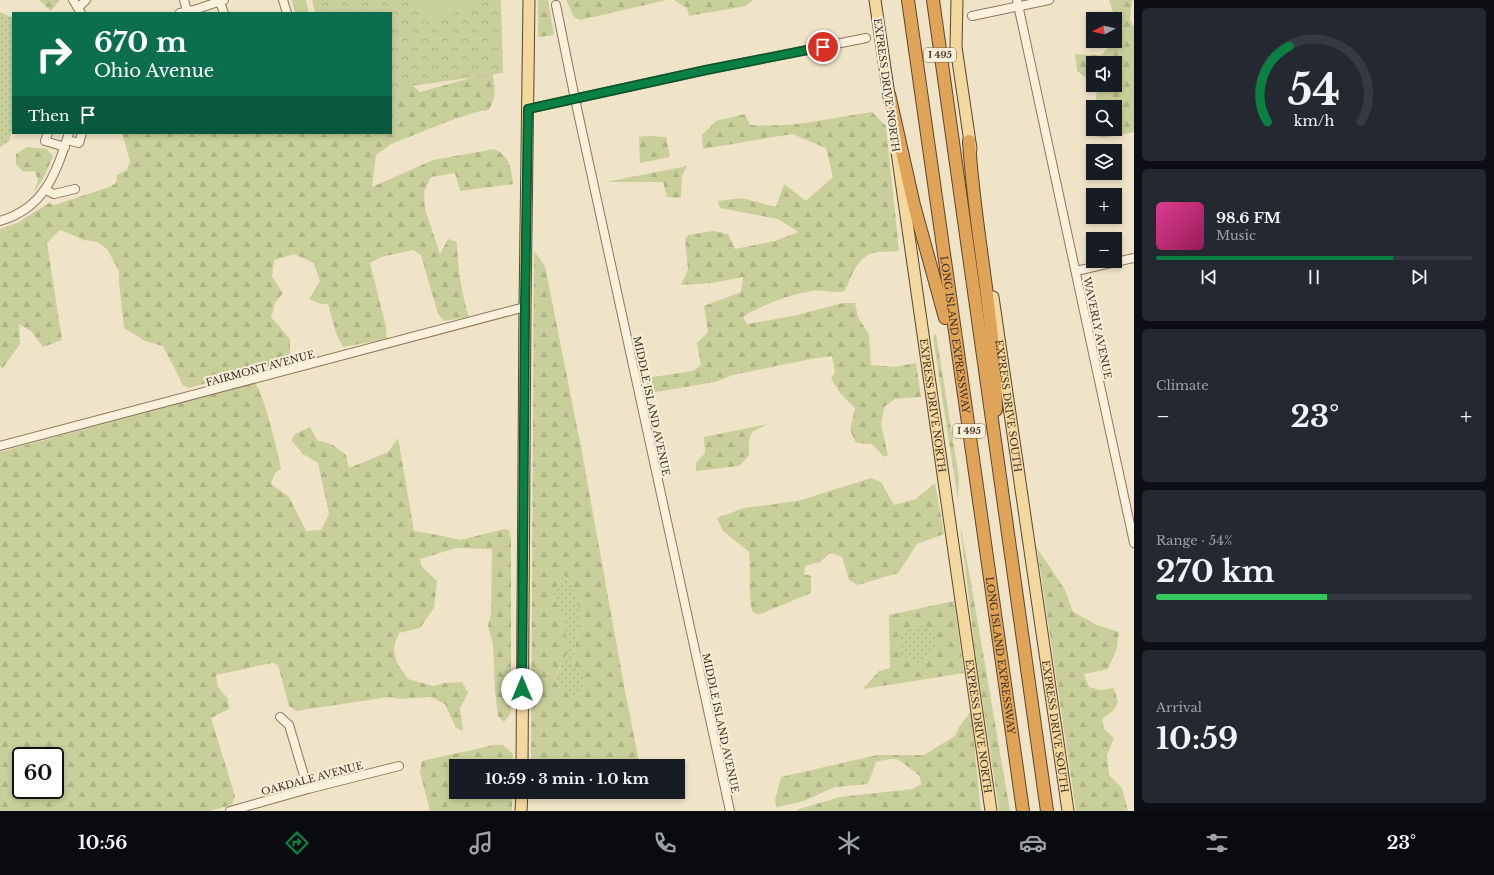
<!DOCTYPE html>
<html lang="en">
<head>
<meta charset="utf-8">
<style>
	body { margin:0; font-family:"Libre Baskerville",serif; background:#242831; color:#f1f3f6; height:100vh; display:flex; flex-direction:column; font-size:15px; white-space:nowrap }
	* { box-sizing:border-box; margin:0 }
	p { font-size:13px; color:#9ea1a6 }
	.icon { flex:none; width:22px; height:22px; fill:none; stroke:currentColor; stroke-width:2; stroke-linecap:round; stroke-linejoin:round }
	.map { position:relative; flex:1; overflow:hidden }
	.details { display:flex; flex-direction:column; gap:8px; padding:8px; background:#0d0f14; width:360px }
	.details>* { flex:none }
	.hud { position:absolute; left:12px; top:12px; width:380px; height:122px; border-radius:0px; box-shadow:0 2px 6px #0003; background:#0b6e4f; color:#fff; overflow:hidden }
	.needle { width:26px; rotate:263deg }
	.fabs { position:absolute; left:1086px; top:12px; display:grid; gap:8px }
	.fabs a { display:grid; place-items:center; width:36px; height:36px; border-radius:0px; background:#171b24; box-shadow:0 2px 6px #0003; font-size:20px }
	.speed { position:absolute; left:12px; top:747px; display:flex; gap:8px; font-size:20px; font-weight:700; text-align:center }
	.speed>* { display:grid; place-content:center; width:52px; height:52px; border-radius:50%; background:#171b24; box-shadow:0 2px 6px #0003; line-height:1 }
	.speed .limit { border:2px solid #111; border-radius:6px; background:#fff; color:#111 }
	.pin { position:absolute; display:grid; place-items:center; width:34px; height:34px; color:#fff; margin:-17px; border:2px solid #fff; border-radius:50%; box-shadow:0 1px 4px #0007 }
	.me { position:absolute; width:44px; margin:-22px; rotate:0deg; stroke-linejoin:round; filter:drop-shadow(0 0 3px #0008) }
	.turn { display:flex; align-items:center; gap:14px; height:84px; padding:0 16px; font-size:18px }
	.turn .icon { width:52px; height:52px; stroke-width:2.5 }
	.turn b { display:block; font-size:28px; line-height:34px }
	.then { display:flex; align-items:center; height:38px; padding:0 16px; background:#0003; gap:8px; font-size:15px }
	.big { font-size:30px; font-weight:700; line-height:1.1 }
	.details .tile { flex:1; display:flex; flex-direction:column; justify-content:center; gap:6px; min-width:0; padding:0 14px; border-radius:6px; background:#242831 }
	.details .dial { align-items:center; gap:0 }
	.dial svg { height:104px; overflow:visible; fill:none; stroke:#363941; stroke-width:7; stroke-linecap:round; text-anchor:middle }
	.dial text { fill:#f1f3f6; stroke:none }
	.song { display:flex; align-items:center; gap:12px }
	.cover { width:48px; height:48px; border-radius:6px; background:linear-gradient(135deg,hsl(330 70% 55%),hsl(330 70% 35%)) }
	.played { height:4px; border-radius:2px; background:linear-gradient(90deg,#0b8043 75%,#363941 75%) }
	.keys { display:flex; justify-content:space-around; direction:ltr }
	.heat { display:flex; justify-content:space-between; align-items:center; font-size:22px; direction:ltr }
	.charge { height:6px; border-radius:3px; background:linear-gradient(90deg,#34c759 54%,#363941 0) }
	.trip { position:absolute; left:449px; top:759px; width:236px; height:40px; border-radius:0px; background:#171b24; box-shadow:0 2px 6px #0003; font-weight:700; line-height:40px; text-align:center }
	.dock { display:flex; height:64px; justify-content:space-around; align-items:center; background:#090b0e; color:#9ea1a6 }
	.dock .icon { width:28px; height:28px }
	.dock .on { color:#0b8043 }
	.dock b { font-size:18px; color:#f1f3f6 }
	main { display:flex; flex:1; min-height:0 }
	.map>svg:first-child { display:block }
	.grass { fill:url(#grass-dots) }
	.forest { fill:url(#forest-firs); fill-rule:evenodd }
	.park { fill:url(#park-crowns) }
	.pitch { fill:#c9cf9b }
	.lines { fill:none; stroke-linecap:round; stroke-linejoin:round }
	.minor-casing { stroke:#8d765c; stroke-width:10 }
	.major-casing { stroke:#5b4430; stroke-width:13 }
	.highway-casing { stroke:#5b4430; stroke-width:14 }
	.minor { stroke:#faf1dc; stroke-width:8 }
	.major { stroke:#f3d9a0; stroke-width:11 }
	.highway { stroke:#e0a458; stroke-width:12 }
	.route-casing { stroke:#07532c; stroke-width:10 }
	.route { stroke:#0b8043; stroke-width:7 }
	.labels { text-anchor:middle; stroke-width:4; stroke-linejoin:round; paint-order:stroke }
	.shield { fill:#f7eed8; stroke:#756857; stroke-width:1 }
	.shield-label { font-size:9px; font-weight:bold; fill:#3d2e20 }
	.street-label { font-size:10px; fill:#3d2e20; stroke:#f7eed8 }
</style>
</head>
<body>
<main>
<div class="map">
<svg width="1134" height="811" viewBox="0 0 1134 811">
	<defs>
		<pattern id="grass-dots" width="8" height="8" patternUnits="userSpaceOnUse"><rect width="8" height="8" fill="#c9cf9b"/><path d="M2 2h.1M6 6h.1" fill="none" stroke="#aeb285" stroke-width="1.8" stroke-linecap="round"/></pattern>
		<pattern id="forest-firs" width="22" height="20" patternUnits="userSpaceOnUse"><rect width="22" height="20" fill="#c9cf9b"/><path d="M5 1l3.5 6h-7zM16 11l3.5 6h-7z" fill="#aeb285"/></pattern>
		<pattern id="park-crowns" width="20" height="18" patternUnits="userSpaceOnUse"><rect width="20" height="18" fill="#c9cf9b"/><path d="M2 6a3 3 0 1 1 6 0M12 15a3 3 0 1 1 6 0" fill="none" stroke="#aeb285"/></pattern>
	</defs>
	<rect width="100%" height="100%" fill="#f0e4c8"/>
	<!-- grass -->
	<g class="grass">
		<path d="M0 12 13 18V126L9 141 0 147Z"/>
		<path d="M564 575 574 587 580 615 573 663 586 681 574 698 554 679 561 666 564 618 554 599V590Z"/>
		<path d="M915 626H926L937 631V647L929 656 914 665 901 655V633Z"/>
	</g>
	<!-- forest -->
	<g class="forest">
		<path d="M39 0H60L51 11Z"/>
		<path d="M292 0H306L309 13H295Z"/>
		<path d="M538 0H548L554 35 538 37Z"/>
		<path d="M566 0H667L580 20 574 17Z"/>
		<path d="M674 0H753L746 6 689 16 687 8Z"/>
		<path d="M1109 0H1132L1130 19 1134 28V132L1103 138 1097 137 1095 129H1115V107H1096L1097 85H1115V63H1093V80L1088 79 1077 71 1075 54 1101 55 1115 41 1119 31Z"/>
		<path d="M492 72C495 88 497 95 489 110L480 111 452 120 391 144 376 155 372 187 433 160 494 149C510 156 511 168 513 184L460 191 455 173 431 177 424 191 425 209 440 254 448 239 457 242C458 270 461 291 469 317L444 321 438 314 421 255 413 250 381 257 370 263 386 327 387 339 343 347 336 333 328 304H320L309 299 320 281 314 263 294 254 274 260 272 277 283 293 275 303 271 317 290 339V360L189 388 183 385 163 346 145 341 124 328 119 282V271L107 249 97 242 84 240 60 230 47 243 62 340 43 347 32 332 19 324 20 344 2 369 0 365V229L17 223 49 203 55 205 109 187 116 183 117 175 127 170 130 161 122 133H391V86L410 83 420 92Z"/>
		<path d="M872 112 886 126 899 251C890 252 881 251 873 253 856 258 851 278 845 291 834 294 822 289 811 291 789 295 761 305 743 317L747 324 793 316 843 303H855L858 317 869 334 871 365 894 367 916 363 921 397 895 399 884 407 881 425 888 455 884 457 872 444 856 443 850 430 855 408 841 394 831 379 835 372 832 356 811 359 733 375 715 382 649 393 646 378 693 371 701 365 697 343 708 332 704 306 741 292 743 277 712 283 681 285 688 270 685 239 688 235 713 231 728 234 735 249 775 241 798 232 778 219 720 208 718 201 742 198 776 207 784 184 806 201 833 177 826 148 792 134 703 149 702 135 716 121 745 114 750 125C791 128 832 118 872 112Z"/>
		<path d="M644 136 666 137 670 157 640 163 639 137Z"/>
		<path d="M27 147 47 149 53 156 44 177 33 194 38 181 35 171 23 172 16 164V154Z"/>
		<path d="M687 166 682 176 681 198 667 197 663 182H606Z"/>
		<path d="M534 251 545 266 581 447 625 691 640 766H531ZM564 575 574 587 580 615 573 663 586 681 574 698 554 679 567 652 564 618 554 599V590Z"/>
		<path d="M936 333 959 478 958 500 933 338Z"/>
		<path d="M255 383C263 391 279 455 281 469L275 473 271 484 289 497 306 531 321 530 329 514 318 463 303 454 291 440 295 434 310 427 317 440 333 445 346 455 349 468 388 452 398 438 414 531 438 535 460 540 505 529 509 530 511 540V713L504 722 498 716 495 691 493 645 488 626 491 614 492 549 456 548 420 559 421 566 437 581 434 608 420 628 399 633C389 653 396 662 408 679L434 686 444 683 462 682 468 693 460 708 463 731 456 728 445 704 431 697 401 699 388 697 296 711 289 706 278 665 272 663 216 675 218 687 228 699 229 709 211 718 235 796 232 805 209 811H0V452ZM21 756H55V790H21Z"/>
		<path d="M768 424 752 432 749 441V456L739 466 696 471V463L705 453 704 437Z"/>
		<path d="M871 478 881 482 894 505 916 499 935 483 944 534 917 544 908 558 898 573 858 585 849 580 842 557 830 553 820 562 805 566 804 574 811 576V593L758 615 752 611C748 592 751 572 749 552L723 531 717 518 744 508 798 501Z"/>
		<path d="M960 525 969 571 1010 811H999L975 651Z"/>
		<path d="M1037 548 1065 590 1073 612 1097 625 1119 632 1117 648 1108 669 1084 674 1089 687 1100 690 1114 688 1118 702 1114 710 1102 719 1104 729 1114 738 1107 755 1109 775 1122 788 1128 811H1076Z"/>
		<path d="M954 601 964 673 863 689 879 671 890 668 889 615ZM915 626H926L937 631C937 653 932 654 914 665L901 655V633Z"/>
		<path d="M971 711 981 811H796L799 809 840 797 913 789 921 784 920 776C914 772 901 760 896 759 890 758 882 761 876 762L868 784 835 787 804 801 777 807 775 800 781 777 877 755H924L955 736 959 727Z"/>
		<path d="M494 745H503L513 754V766H456V792H512V811H430L420 772 422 761Z"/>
	</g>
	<!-- park -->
	<path class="park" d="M312 0H501L503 73 391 89V13H315Z"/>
	<!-- pitch -->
	<path class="pitch" d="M420 0H473L462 10 425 22Z"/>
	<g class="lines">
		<defs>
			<g id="minor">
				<path d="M73 0 81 13"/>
				<path d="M184 0 187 11"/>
				<path d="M283 0 287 13"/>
				<path d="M1017 0 1134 543"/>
				<path d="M220 2 224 13"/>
				<path d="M556 5 575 99 730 811"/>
				<path d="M78 8 86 0"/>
				<path d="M180 13 194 10 224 0"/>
				<path d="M972 16 1049 0"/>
				<path d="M528 109 706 70 866 38"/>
				<path d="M48 133 45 141 65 147"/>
				<path d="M67 140 79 143 82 133"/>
				<path d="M46 190 54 194 75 189"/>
				<path d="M0 221C45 208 56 173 69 133"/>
				<path d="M1076 271 1134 258"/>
				<path d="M0 446 525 307"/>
				<path d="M280 717 289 725 308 789"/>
				<path d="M230 811 308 789 399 766"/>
			</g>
			<g id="major">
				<path d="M875 0 890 102"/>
				<path d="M957 0 956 47 971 149"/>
				<path id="s1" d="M897 152 991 811"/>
				<path id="s2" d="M993 297 1068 811"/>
				<path d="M522 766 525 307 529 0"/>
				<path d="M521 811 522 792"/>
			</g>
			<g id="highway">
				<path id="s3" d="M908 0 1023 811"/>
				<path d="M933 0 1047 811"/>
				<path d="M889 94 914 205 945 318"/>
				<path d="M969 141C973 211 987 279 993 349 994 369 996 389 996 410"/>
			</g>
		</defs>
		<!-- minor casing -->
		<use href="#minor" class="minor-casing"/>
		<!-- major casing -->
		<use href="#major" class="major-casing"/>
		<!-- highway casing -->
		<use href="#highway" class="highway-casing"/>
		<!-- minor -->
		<use href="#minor" class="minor"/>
		<!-- major -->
		<use href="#major" class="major"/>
		<!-- highway -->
		<use href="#highway" class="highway"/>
	</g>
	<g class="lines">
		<defs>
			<path id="route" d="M522 689 525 307 528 109 706 70 823 47"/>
		</defs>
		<!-- route casing -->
		<use href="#route" class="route-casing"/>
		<!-- route -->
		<use href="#route" class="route"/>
	</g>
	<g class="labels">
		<!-- shield labels -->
		<g class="shield">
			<rect x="924" y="48" width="32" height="14" rx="3"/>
			<rect x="953" y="424" width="32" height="14" rx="3"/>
		</g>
		<g class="shield-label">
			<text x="940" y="58">I 495</text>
			<text x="969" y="434">I 495</text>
		</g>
		<!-- street labels -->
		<g class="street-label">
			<text transform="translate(887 85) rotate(82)" y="4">EXPRESS DRIVE NORTH</text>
			<text transform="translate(1098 328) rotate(78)" y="4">WAVERLY AVENUE</text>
			<text dy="4" stroke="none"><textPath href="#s3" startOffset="338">LONG ISLAND EXPRESSWAY</textPath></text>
			<text transform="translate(260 368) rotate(-15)" y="4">FAIRMONT AVENUE</text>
			<text dy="4" stroke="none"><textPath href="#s1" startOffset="256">EXPRESS DRIVE NORTH</textPath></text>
			<text transform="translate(652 406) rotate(78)" y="4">MIDDLE ISLAND AVENUE</text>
			<text dy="4" stroke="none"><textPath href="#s2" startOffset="110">EXPRESS DRIVE SOUTH</textPath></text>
			<text dy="4" stroke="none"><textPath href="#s3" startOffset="662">LONG ISLAND EXPRESSWAY</textPath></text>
			<text transform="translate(721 723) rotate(78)" y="4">MIDDLE ISLAND AVENUE</text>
			<text dy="4" stroke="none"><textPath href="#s1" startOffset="580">EXPRESS DRIVE NORTH</textPath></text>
			<text dy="4" stroke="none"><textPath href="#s2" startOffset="434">EXPRESS DRIVE SOUTH</textPath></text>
			<text transform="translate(312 778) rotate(-15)" y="4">OAKDALE AVENUE</text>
		</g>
	</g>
</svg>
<div class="fabs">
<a><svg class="needle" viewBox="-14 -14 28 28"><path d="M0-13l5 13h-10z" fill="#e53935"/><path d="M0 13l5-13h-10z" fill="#9ea1a6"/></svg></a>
<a><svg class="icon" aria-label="sound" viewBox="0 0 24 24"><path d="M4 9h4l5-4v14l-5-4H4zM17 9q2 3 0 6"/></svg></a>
<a><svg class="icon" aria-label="search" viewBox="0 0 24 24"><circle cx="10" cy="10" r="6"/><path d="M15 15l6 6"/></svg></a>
<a><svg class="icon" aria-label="layers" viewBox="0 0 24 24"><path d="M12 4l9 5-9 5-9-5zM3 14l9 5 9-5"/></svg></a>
<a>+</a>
<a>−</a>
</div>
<div class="speed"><div class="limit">60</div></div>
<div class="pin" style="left:823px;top:47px;background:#d93025"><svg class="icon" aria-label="arrive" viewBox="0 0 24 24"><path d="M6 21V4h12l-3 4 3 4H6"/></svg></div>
<svg class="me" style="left:522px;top:689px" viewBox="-20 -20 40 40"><circle r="19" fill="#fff"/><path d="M0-13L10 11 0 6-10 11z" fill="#0b8043"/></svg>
<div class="trip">10:59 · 3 min · 1.0 km</div>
<div class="hud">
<div class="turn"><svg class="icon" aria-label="right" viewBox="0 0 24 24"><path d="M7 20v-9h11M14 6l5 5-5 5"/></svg><div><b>670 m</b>Ohio Avenue</div></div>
<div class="then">Then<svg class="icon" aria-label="arrive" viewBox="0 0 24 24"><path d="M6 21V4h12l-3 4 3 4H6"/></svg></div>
</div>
</div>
<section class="details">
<div class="tile dial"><svg viewBox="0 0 100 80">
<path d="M14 69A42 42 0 1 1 86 69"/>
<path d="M14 69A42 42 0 0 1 31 11" stroke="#0b8043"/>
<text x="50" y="56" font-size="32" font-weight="700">54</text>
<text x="50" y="72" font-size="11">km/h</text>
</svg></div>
<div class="tile">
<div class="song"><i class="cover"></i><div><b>98.6 FM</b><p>Music</p></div></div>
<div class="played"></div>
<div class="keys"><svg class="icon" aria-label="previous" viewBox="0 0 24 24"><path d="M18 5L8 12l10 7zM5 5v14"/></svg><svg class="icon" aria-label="pause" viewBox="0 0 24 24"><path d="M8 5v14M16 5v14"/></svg><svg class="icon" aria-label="next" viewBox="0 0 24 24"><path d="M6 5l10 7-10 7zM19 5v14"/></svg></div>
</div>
<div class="tile"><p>Climate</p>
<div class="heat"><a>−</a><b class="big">23°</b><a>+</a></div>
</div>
<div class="tile"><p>Range · 54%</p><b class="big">270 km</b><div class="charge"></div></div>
<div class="tile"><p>Arrival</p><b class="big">10:59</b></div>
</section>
</main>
<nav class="dock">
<b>10:56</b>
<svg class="icon on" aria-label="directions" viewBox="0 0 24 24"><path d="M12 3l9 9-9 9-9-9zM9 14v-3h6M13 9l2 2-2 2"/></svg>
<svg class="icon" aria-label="music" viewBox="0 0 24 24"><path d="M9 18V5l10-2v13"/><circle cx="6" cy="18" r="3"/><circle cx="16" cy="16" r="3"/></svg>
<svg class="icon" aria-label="phone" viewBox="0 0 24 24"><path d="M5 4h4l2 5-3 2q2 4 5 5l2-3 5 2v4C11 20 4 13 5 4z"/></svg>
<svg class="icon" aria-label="climate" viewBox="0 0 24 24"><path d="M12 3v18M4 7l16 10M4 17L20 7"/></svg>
<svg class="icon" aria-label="car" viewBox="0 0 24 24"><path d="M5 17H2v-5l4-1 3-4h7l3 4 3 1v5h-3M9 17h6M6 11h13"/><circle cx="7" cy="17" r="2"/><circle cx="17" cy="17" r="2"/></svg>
<svg class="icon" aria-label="filters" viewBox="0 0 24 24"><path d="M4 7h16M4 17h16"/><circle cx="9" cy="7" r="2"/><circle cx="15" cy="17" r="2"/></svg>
<b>23°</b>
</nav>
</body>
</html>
